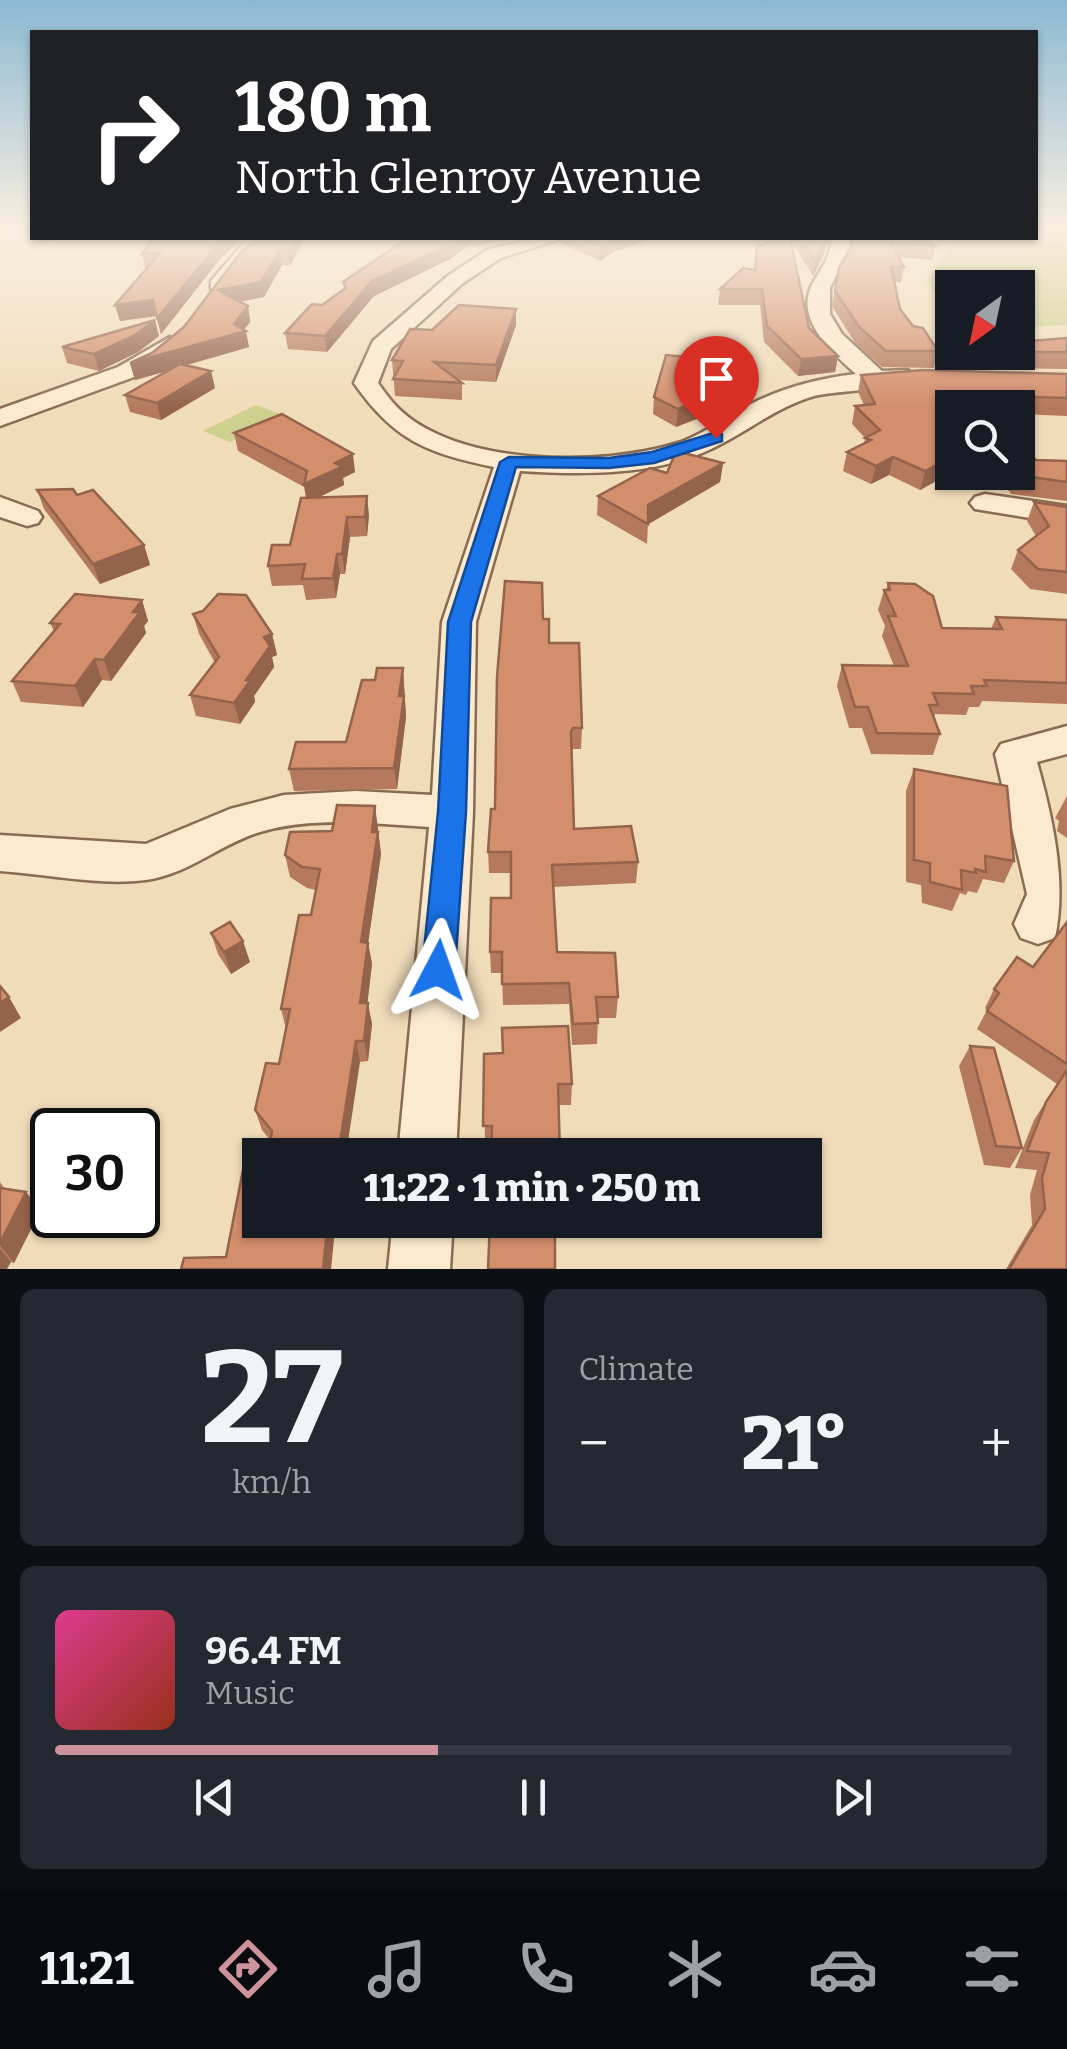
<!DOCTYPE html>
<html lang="en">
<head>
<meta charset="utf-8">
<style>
	body { margin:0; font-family:Bitter,serif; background:#242831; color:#f1f3f6; height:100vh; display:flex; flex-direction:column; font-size:38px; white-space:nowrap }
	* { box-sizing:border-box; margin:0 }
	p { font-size:32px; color:#9ea1a6 }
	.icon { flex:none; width:55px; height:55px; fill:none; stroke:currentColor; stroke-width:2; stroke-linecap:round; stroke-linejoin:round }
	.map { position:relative; height:1269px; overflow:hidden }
	.sheet { display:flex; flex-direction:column; gap:20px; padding:20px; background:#0d0f14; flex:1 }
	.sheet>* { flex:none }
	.hud { position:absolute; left:30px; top:30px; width:1008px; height:210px; border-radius:0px; box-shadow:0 2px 8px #0004; background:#202124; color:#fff; overflow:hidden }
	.needle { width:65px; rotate:213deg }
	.controls { position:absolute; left:935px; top:270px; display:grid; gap:20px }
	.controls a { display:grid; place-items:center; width:100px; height:100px; border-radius:0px; background:#171b24; box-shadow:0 2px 8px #0004; font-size:50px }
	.speed { position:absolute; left:30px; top:1108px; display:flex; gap:20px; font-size:50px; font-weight:700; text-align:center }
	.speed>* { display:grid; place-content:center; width:130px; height:130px; border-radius:50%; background:#171b24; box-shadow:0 2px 8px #0004; line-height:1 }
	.speed .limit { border:5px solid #111; border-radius:15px; background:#fff; color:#111 }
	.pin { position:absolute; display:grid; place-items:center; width:85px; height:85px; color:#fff; margin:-102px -42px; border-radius:50% 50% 50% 0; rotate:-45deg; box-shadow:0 0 10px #0007 }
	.pin .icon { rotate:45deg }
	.me { position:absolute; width:110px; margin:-55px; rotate:4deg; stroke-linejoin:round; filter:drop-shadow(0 0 8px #0008) }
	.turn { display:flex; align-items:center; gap:35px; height:210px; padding:0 40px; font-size:45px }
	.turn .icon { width:130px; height:130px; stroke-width:2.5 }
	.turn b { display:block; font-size:70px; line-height:85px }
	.big { font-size:75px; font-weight:800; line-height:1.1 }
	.sheet .card { flex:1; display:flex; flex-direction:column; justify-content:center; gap:15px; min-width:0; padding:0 35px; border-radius:15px; background:#242831 }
	.sheet .dial { align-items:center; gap:0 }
	.dial b { font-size:130px; line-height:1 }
	.song { display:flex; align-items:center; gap:30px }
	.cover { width:120px; height:120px; border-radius:15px; background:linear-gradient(135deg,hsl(330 70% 55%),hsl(10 70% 35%)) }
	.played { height:10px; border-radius:5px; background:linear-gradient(90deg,#cc939a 40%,#363941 40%) }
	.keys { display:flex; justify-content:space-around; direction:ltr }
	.heat { display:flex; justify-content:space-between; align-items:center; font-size:55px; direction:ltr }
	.sheet .tiles { flex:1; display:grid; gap:20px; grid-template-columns:1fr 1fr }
	.card:last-child { grid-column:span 2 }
	.trip { position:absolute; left:242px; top:1138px; width:580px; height:100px; border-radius:0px; background:#171b24; box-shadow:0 2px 8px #0004; font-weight:800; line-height:100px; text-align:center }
	.tab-bar { display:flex; height:160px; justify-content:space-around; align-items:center; background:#090b0e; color:#9ea1a6 }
	.tab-bar .icon { width:70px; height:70px }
	.tab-bar .active { color:#cc939a }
	.tab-bar b { font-size:45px; color:#f1f3f6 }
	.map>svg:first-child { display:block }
	.green { fill:#ced08e }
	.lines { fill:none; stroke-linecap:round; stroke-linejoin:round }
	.minor-casing { stroke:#896b53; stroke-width:5 }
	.minor { fill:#fceace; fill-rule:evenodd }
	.wall { fill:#b57a5d }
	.shaded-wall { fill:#94634c }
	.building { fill:#d38e6c; stroke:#94634c; stroke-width:2.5 }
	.route { fill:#1a73e8; stroke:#114b97; stroke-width:2.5 }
</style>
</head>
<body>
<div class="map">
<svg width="1067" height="1269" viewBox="0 0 1067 1269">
	<rect width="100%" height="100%" fill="#f1dcba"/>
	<!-- green -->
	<g class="green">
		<path d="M1035 231H1067V325L1018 327V288H952V324L927 280 955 238H1035Z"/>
		<path d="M256 405 283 415 230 442 203 431Z"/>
	</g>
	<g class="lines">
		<defs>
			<g id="minor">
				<path d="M248 238H269L257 248 225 289H211V281Z"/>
				<path d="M535 238H563L501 258 463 283 391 349 378 383C384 391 390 400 397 407 456 467 603 467 678 443 705 434 727 416 753 403 785 387 821 378 856 374 831 352 792 317 814 281 823 266 831 256 831 238H849L850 246 830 288V314L842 334 882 371 907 370 919 377C907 390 837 390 814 396 776 407 747 432 711 449 654 476 582 475 520 471L476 622 473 812 456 1155H398L429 827C375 824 313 816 260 832 220 844 189 874 146 880 99 886 48 874 0 871V835L146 844 230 809 284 795 356 791 432 795 442 622 494 467C426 453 394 440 354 383L373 341 449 275 487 250Z"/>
				<path d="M170 337 181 344 178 349 134 377 0 426V409L118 367Z"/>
				<path d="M985 494 1067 506V524L975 509 970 503 975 497Z"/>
				<path d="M0 497 38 511 42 517 38 523 27 526 0 517Z"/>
				<path d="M1067 726V754L1037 762C1053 819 1067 882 1055 938L1038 944 1021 938 1014 924 1027 894 995 754 1001 744Z"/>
				<path d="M393 1220H453L450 1269H388Z"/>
			</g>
		</defs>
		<!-- minor casing -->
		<use href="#minor" class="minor-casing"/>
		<!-- minor -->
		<use href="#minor" class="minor"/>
	</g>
	<!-- wall -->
	<g class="wall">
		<path d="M257 238H305L290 265H282L264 297 240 302 248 306 250 322 244 330 249 347 186 365 215 388 161 420 130 412 125 395 168 371 135 380 130 363 152 353 184 327Z"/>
		<path d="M418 238H501L478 246 470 245 450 259 374 296 327 352 288 349 285 333 344 289 343 282Z"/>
		<path d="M561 238H654L615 251 600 261 561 243Z"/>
		<path d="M790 238H828L824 254 813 276 790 239 809 328 838 356 835 372 798 376 764 342 760 305H718L720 289 754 270 757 245H763Z"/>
		<path d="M852 238H927L936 246 932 260 899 257 904 267 901 282H894L900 309 913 326 938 351 934 368 882 367 855 343 832 306 839 268 851 246Z"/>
		<path d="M242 239 220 259 161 334 156 316 120 321 115 305 147 268H145L142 254Z"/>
		<path d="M516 325 496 382 458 380 462 383V400L395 396 392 360 432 330Z"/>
		<path d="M159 336 138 352 99 371 67 363 62 347Z"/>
		<path d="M1067 338V369L993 368 986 361 989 352H1018Z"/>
		<path d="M1067 374V416L1018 414V408H952V472H1018L1036 460 1067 461V501L1011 494 1006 487 972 486 947 475 920 490 889 475 871 484 843 471 847 452 864 444 865 438 852 424 855 406 864 405 858 392 861 375Z"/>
		<path d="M654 397 699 418 676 427 653 414Z"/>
		<path d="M234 433 355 472 343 478 344 485 319 497 369 515 367 536 350 537 345 574H340L336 598 306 600 303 585 272 586 268 566 290 545 306 498 304 487 238 451Z"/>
		<path d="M723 463 720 482 648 524 647 544 597 515 598 496 667 473Z"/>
		<path d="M37 490 77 495 144 545 150 565 100 584 44 509Z"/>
		<path d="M1034 502 1067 507V594L1030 589 1011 569 1018 550 1036 536 1027 521Z"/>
		<path d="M888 583 942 628 991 629 996 617 1067 620V704L982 701 979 707H969L966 715 935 714 934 717 940 734 933 755 871 754 862 728H849L837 686 842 665 894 666 882 636 885 626 878 610 884 590H886Z"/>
		<path d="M142 600 148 621 144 626 146 633 111 681 102 680 83 707 21 702 12 681 54 631 50 623Z"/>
		<path d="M193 614 272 634 277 655 272 657 274 667 254 696 255 702 240 724 196 716 190 695 215 663 199 634Z"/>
		<path d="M543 619 549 643 582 728 581 749H572L571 751 574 829 638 862 636 883 553 887 557 952 618 997 616 1018H598L597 1044 572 1045 569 1004 503 1005 502 973H491L490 952 511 898V873H489L488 852 495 809Z"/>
		<path d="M403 668 406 717 397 789 294 791 289 769 346 742 375 680Z"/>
		<path d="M914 769 1014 861 1004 883 983 879 977 893 968 891 966 895 960 893 952 911 922 903 921 885 906 882V791Z"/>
		<path d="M1067 796V838L1057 831 1059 821 1055 818Z"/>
		<path d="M378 828 381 854 368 943 372 964 367 1003 372 1024 368 1061 360 1062 270 1140 262 1130 255 1110 279 1064 286 1029 281 1009 311 915 316 890 307 888 290 877 285 855 332 831Z"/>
		<path d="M1067 922V1269H1006L1032 1225 1030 1195 1037 1170 1015 1168 1034 1120 1057 1084 977 1029 987 1010 985 1008 994 989 1033 967Z"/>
		<path d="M211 933 250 962 231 974 218 954Z"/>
		<path d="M970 1046 1022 1148 1010 1168 984 1165 959 1066Z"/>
		<path d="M484 1054 572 1084 571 1105H558L491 1146H485Z"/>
		<path d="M0 1182 4 1188 26 1192 40 1211 14 1263 11 1262 0 1269Z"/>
	</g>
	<!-- shaded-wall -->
	<g class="shaded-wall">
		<path d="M43 238H62L44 242Z"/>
		<path d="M226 238H242V239L220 259 161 334 157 318 218 245Z"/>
		<path d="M295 238H305L290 265 288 250Z"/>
		<path d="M460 238H470V245L450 259 374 296 327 352 325 336 372 281Z"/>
		<path d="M477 238H501L478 246Z"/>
		<path d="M615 238H654L615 251 600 261V246Z"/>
		<path d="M828 238 824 254 813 276 815 261Z"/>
		<path d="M280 250 282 265 264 297 221 305 218 290Z"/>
		<path d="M153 300 156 316 120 321 115 305Z"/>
		<path d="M248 306 250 322 243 331H246L249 347 135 380 130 363 234 324Z"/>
		<path d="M516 309V325L496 382V365Z"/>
		<path d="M155 320 159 336 138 352 99 371 94 354Z"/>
		<path d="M838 356 835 372 798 376 801 359Z"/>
		<path d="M707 359 699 418 676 427 678 409Z"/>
		<path d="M211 371 215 388 161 420 157 403Z"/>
		<path d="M353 454 355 472 343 478 344 485 307 503 304 484 335 463Z"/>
		<path d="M893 457 889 475 871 484 876 466Z"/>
		<path d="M952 457 947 475 920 490 925 471Z"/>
		<path d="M723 463 720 482 647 525 648 505Z"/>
		<path d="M367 496 369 515 367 536 365 517Z"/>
		<path d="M347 517 350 537 345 574 342 554Z"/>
		<path d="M144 545 150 565 100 584 93 564Z"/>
		<path d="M337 554 340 574 336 598 333 578Z"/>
		<path d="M142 600 148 621 144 626 146 633 111 681 104 660 133 612Z"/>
		<path d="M272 634 277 655 272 657 274 667 254 696 255 702 240 724 234 703 264 637Z"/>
		<path d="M95 659 102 680 83 707 75 686Z"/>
		<path d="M403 668 406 717 397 789 394 768 399 696Z"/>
		<path d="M375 806 378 828 377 838 378 832 381 854 365 964 361 942Z"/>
		<path d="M243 941 250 962 231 974 224 952Z"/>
		<path d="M368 943 372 964 365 1024 360 1003Z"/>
		<path d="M9 997 21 1018 0 1032V1003Z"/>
		<path d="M368 1003 372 1024 368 1061 364 1041Z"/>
		<path d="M356 1041 360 1062 346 1155H338Z"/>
		<path d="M26 1192 40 1211 14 1263 0 1245V1243Z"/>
		<path d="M328 1220H336L331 1269H323Z"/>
		<path d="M0 1249 11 1262 7 1269H0Z"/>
	</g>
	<!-- building -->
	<g class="building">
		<path d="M153 238H226L218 245 157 318 153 300 115 305 160 253 142 254Z"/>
		<path d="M257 238H295L288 250H280L261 282 218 290 248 306 234 324 246 331 130 363 152 353 184 327 240 253Z"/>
		<path d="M408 238 416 239 460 238 450 245 372 281 325 336 285 333 312 304 322 305 346 288 343 282Z"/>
		<path d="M581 238H615L600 246Z"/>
		<path d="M774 238H790L809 328 838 356 801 359 767 326 762 289H720L743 268 755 270 757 245H763Z"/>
		<path d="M800 238H827L815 261Z"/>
		<path d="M854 238H927L936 246 890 242 904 267H891L900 309 913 326 923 328 938 351H886L859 327 835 291 839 268 854 242Z"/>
		<path d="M459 305 516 309 496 365 434 362 462 383 393 379 403 361 392 360 410 329 432 330Z"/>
		<path d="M155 320 134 336 94 354 62 347Z"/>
		<path d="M1067 338V352H1018V342Z"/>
		<path d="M666 355 707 359 700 400 678 409 654 397Z"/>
		<path d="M180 364 211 371 157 403 125 395Z"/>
		<path d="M923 370 1067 374V398L961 395 970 408H952V457L925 471 893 457 876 466 847 452 871 440 865 438 880 430 855 406 875 404 861 375Z"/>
		<path d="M282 414 353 454 335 463 342 467 304 484 307 471 234 433Z"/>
		<path d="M1018 447H1024L1036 460 1067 461V482L1017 475 1015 472H1018Z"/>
		<path d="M676 451 723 463 648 505V524L598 496 650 468 667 473Z"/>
		<path d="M73 489 77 495 93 490 144 545 93 564 37 490Z"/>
		<path d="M367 496 365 517H347L342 554H337L333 578 302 579 305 564 268 566 272 545H290L301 498Z"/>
		<path d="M1034 502 1067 507V572L1038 569 1018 550 1049 526Z"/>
		<path d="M505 581 542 583 543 619H549V643H579L582 728H573L571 732 574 829 631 826 638 862 552 865 557 952 615 953 618 997H596L598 1023 573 1024 569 983 502 984V952H490L491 898H511V852H488L491 809H495L497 677Z"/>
		<path d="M888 583 915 584 933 596 942 628 1002 629 996 617 1067 620V683L984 680 987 686H971L974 694 933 693 938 705H929L940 734 877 733 868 707H855L842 665 908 666 888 616H896L884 590H890Z"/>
		<path d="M75 594 142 600 133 612H140L104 660 95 659 75 686 12 681 60 624 50 623Z"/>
		<path d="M218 594 246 595 272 634 264 637 270 646 246 680 250 681 234 703 190 695 219 657 193 614 203 611Z"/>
		<path d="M377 668H403L399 696H404L394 768 289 769 296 742H346L362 680H375Z"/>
		<path d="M914 769 1007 786 1014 861 985 856 986 872 975 869 976 873 961 870 962 890 930 882V863L914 860Z"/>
		<path d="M337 805 375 806 372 832H378L361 942 368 943 360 1003H368L364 1041H356L338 1155H268L272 1131 255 1110 266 1063 279 1064 290 1009H281L299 915H311L320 869 302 867 285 855 290 832 332 831Z"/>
		<path d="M230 922 243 941 224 952 211 933Z"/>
		<path d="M1067 922V1064L987 1011 999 993 994 989 1017 957 1033 967Z"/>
		<path d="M0 986 9 997 0 1003Z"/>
		<path d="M568 1026 572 1084H558L560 1155H491L492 1126H483L484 1054 503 1053 502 1028Z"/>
		<path d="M970 1046 994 1048 1022 1148 996 1146Z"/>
		<path d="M1067 1070V1269H1009L1045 1209 1042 1178 1049 1153 1027 1151 1046 1102Z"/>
		<path d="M244 1165H260V1220H328L323 1269H181L184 1258 226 1257Z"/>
		<path d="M0 1188 26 1192 0 1243Z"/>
		<path d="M490 1222H555V1269H488Z"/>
	</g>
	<!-- sky -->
	<linearGradient id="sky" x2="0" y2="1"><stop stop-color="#8bb9d3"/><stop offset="0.56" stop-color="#f9efe0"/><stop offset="1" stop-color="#f9efe0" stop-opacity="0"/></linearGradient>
	<rect width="1067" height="409" fill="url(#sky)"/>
	<!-- route -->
	<path class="route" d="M716 432 722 434V441L654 463 609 468 516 467 471 622 466 812 455 970 450 980 438 984 427 980 422 970 438 812 448 622 500 462 509 457 609 458 652 452Z"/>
</svg>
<div class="controls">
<a><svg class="needle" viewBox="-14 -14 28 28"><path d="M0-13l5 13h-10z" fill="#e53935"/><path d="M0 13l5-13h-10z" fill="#9ea1a6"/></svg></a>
<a><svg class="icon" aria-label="search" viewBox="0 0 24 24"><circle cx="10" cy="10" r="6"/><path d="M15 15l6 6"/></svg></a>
</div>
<div class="speed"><div class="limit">30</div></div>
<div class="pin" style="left:716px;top:438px;background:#d93025"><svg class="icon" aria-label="arrive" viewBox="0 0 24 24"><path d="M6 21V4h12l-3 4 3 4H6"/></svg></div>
<svg class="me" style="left:438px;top:970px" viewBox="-20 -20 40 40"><path d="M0-17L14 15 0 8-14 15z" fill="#1a73e8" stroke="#fff" stroke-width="4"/></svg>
<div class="trip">11:22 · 1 min · 250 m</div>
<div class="hud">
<div class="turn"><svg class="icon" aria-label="right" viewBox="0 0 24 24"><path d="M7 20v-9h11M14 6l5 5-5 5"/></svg><div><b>180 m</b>North Glenroy Avenue</div></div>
</div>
</div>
<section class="sheet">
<div class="tiles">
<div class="card dial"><b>27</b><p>km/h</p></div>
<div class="card"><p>Climate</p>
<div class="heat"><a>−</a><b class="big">21°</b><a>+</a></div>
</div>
<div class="card">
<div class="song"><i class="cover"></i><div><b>96.4 FM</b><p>Music</p></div></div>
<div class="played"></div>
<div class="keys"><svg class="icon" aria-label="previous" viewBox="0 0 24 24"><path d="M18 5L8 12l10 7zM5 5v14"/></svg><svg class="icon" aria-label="pause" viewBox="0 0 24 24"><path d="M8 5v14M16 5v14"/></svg><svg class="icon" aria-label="next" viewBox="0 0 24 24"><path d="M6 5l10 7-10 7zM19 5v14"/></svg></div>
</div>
</div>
</section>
<nav class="tab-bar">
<b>11:21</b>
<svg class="icon active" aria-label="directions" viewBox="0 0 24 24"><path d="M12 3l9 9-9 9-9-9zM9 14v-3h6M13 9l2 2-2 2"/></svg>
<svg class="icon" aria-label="music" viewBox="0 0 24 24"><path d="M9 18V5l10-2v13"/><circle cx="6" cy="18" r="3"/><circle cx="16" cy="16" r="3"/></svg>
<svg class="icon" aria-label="phone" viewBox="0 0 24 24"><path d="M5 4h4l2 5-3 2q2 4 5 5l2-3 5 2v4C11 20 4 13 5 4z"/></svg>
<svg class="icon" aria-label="climate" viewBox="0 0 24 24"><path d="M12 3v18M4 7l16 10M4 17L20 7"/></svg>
<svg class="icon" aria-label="car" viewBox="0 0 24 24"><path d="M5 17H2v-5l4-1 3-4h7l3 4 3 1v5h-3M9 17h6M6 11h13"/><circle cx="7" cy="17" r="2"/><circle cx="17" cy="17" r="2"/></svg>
<svg class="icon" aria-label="filters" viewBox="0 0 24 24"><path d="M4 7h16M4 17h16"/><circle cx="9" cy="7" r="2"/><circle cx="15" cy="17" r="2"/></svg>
</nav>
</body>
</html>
